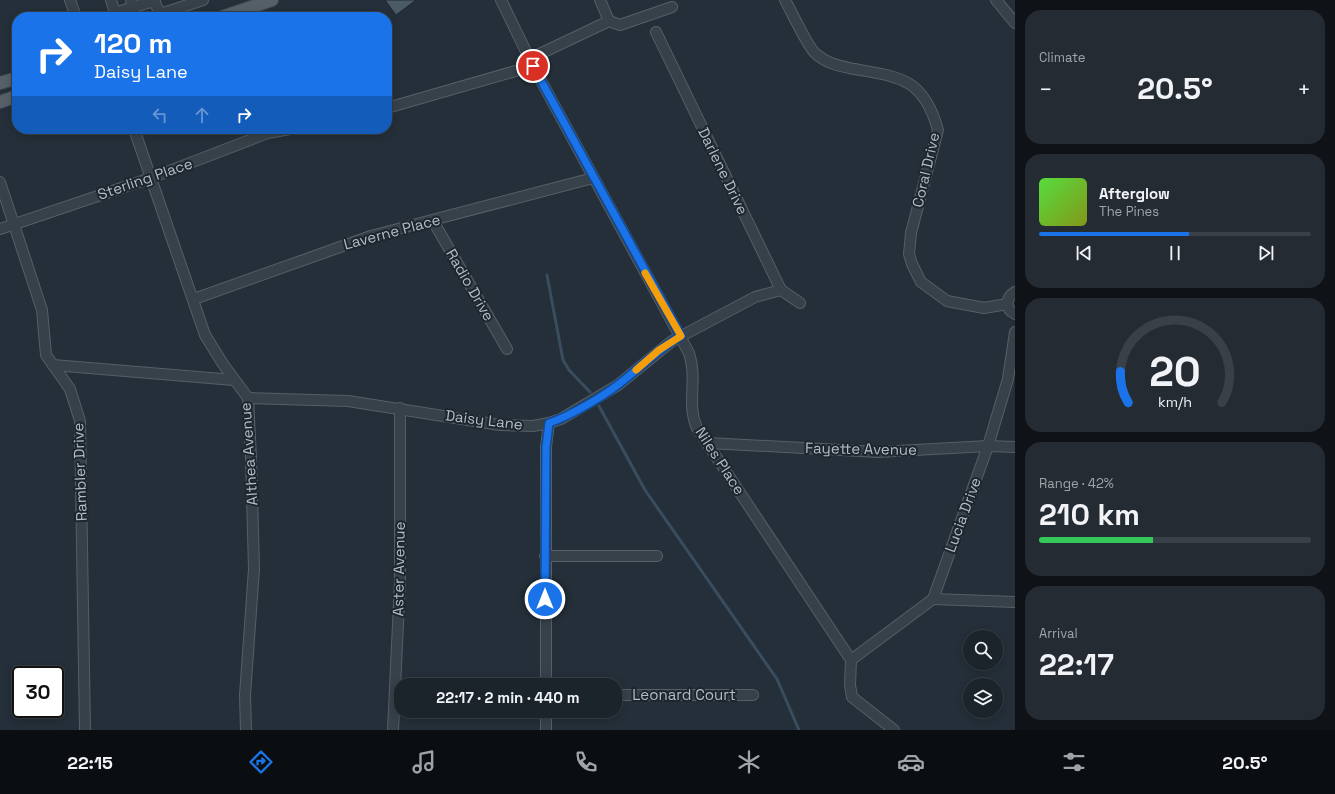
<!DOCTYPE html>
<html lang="en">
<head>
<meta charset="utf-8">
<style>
	body { margin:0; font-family:"Space Grotesk",sans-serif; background:#242b33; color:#f1f3f6; height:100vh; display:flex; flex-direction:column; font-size:15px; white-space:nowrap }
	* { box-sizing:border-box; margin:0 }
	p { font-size:13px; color:#a0a4a9 }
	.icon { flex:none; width:22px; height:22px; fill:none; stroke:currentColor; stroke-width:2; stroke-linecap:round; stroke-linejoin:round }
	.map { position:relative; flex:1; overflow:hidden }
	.sheet { display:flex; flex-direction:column; gap:10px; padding:10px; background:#0f1318; width:320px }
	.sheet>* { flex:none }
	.top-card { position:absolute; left:12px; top:12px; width:380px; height:122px; border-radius:16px; box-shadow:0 2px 10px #0003,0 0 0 1px #394047; background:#1a73e8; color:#fff; overflow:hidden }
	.controls { position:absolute; left:963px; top:630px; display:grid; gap:8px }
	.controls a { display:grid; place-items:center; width:40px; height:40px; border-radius:50%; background:#1b232b; box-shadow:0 2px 10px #0003,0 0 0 1px #394047; font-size:20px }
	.speed { position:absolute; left:12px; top:666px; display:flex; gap:8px; font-size:20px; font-weight:700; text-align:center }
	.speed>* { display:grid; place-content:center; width:52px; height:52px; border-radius:50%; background:#1b232b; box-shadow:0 2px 10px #0003,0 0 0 1px #394047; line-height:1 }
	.speed .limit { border:2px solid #111; border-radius:6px; background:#fff; color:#111 }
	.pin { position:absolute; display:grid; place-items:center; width:34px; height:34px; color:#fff; margin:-17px; border:2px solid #fff; border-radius:50%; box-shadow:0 1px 4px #0007 }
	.me { position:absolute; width:44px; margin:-22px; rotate:0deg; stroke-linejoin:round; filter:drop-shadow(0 0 3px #0008) }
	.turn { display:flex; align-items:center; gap:14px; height:84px; padding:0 16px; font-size:18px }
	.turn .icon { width:52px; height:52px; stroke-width:2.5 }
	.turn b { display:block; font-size:28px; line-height:34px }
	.lanes { display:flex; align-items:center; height:38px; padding:0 16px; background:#0003; justify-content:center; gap:20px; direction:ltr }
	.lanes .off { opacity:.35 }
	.big { font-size:30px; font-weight:700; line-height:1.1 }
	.sheet .widget { flex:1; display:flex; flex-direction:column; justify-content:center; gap:6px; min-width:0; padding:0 14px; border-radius:16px; background:#242b33 }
	.sheet .dial { align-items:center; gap:0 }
	.dial svg { height:104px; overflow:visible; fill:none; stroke:#394047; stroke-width:7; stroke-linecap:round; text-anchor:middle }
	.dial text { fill:#f1f3f6; stroke:none }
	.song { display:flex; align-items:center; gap:12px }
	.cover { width:48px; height:48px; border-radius:6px; background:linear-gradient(135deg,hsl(110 70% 55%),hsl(70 70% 35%)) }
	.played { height:4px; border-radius:2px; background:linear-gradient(90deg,#1a73e8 55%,#394047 55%) }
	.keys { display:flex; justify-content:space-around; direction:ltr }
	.heat { display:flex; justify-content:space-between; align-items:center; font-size:22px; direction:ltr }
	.charge { height:6px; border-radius:3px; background:linear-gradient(90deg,#34c759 42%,#394047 0) }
	.trip { position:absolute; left:394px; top:678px; width:228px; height:40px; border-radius:16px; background:#1b232b; box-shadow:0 2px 10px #0003,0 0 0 1px #394047; font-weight:700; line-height:40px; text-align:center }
	.menu { display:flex; height:64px; justify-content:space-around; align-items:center; background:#0b0e11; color:#a0a4a9 }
	.menu .icon { width:28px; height:28px }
	.menu .current { color:#1a73e8 }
	.menu b { font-size:18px; color:#f1f3f6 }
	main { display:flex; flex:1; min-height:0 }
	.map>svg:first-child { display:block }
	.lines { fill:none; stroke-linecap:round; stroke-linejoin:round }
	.stream { stroke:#394d5f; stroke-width:3 }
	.building { fill:#4c5a65; stroke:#1f2830 }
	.minor-casing { stroke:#565f67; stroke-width:12 }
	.major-casing { stroke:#414a52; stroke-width:14 }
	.minor { stroke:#374149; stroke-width:10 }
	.major { stroke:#556069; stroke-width:12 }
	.route-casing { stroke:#114b97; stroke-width:10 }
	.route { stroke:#1a73e8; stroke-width:7 }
	.slow { stroke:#f59e0b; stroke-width:7 }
	.labels { text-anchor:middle; stroke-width:4; stroke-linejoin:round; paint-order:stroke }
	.street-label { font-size:15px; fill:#b3bcc5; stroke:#1d262e }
</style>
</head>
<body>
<main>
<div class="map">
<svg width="1015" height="730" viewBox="0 0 1015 730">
	<rect width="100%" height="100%" fill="#242f39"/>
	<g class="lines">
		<!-- stream -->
		<g class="stream">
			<path d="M547 275 563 360 569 370 590 392"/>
			<path d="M599 406 645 490 777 679 799 730"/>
		</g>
	</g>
	<!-- building -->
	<path class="building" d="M385 0H416L396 15Z"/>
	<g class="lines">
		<defs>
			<g id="minor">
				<path d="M70 0 76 17"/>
				<path d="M111 0 115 13 133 7 131 0"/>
				<path d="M154 0 159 12 163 13 203 0"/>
				<path d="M501 0 533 66 689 353C698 380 686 404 697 428L851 660 850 685 852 697 894 730"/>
				<path d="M785 0C791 11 808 47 815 53 827 64 840 66 854 69 901 77 924 79 938 130L911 233 909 254 912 264 921 282 947 301 984 308 1007 304"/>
				<path d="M996 0 1015 23"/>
				<path d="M136 17 133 7 155 1"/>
				<path d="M609 21 620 25 672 7"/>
				<path d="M656 32 781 290 800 303"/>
				<path d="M529 59 609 21 600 0"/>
				<path d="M387 108 533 66"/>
				<path d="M134 129 205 335 223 364 248 398 251 458 254 569 245 695 246 730"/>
				<path d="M0 182 42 310 46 355 70 389 80 421 85 730"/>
				<path d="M433 221 507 349"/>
				<path d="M0 229 151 178 268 133 290 129"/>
				<path d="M1015 292C1005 298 1005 309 1015 314"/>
				<path d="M194 299 371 236 593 178"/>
				<path d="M53 365 234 380"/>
				<path d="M248 398 348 401 500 425 533 426 549 423 561 419 618 385 672 341 755 297 781 290"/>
				<path d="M708 443 878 452 988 446 1015 447"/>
				<path d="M545 556H657"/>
				<path d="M933 599 1015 602"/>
				<path d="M851 660 933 599 988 446 1008 379 1015 332"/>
				<path d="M546 685V447L549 423"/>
				<path d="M615 695H753"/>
				<path d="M546 711V730"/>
				<path d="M393 730 400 581V408"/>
			</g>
			<g id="major">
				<path d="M222 17 272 0"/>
				<path d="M0 83 17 78"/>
				<path d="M0 102 17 96"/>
			</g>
		</defs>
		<!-- minor casing -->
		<use href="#minor" class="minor-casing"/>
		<!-- major casing -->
		<use href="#major" class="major-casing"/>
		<!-- minor -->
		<use href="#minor" class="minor"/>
		<!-- major -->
		<use href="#major" class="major"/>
	</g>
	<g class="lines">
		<defs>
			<path id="route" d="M533 66 681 336C658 349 640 368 619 384 602 397 570 416 549 423L546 447 545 599"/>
		</defs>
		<!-- route casing -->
		<use href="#route" class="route-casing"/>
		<!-- route -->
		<use href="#route" class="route"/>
		<!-- slow -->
		<path class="slow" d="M636 370 659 350 681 336 645 273"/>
	</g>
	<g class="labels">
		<!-- street labels -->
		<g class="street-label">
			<text transform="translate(926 170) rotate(-77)" y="5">Coral Drive</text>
			<text transform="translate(723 171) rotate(64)" y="5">Darlene Drive</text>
			<text transform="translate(145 179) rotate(-19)" y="5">Sterling Place</text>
			<text transform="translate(392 232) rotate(-15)" y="5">Laverne Place</text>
			<text transform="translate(470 285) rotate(60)" y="5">Radio Drive</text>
			<text transform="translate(484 420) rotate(7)" y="5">Daisy Lane</text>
			<text transform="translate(861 449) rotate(1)" y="5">Fayette Avenue</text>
			<text transform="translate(249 454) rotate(-94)" y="5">Althea Avenue</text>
			<text transform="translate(720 461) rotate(57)" y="5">Niles Place</text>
			<text transform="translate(80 472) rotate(-92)" y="5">Rambler Drive</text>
			<text transform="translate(963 515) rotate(-70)" y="5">Lucia Drive</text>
			<text transform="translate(399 569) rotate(-89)" y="5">Aster Avenue</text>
			<text x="684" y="700">Leonard Court</text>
		</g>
	</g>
</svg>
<div class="controls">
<a><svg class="icon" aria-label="search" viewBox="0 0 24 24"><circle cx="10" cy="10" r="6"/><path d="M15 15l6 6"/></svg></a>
<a><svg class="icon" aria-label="layers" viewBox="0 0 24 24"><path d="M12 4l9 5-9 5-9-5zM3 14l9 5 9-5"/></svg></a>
</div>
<div class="speed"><div class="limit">30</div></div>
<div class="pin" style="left:533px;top:66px;background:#d93025"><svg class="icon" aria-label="arrive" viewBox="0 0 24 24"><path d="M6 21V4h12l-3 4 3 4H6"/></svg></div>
<svg class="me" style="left:545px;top:599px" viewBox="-20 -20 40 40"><circle r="17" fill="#1a73e8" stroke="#fff" stroke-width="3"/><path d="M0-11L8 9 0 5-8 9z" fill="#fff"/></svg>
<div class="trip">22:17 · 2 min · 440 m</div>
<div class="top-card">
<div class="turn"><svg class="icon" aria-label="right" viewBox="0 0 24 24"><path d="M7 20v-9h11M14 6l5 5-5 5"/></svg><div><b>120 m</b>Daisy Lane</div></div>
<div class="lanes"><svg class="icon off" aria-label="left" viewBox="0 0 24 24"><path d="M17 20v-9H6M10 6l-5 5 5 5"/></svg><svg class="icon off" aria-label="ahead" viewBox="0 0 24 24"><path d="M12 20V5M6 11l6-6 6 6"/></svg><svg class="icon" aria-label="right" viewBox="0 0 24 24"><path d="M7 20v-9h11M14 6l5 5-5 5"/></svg></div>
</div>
</div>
<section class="sheet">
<div class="widget"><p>Climate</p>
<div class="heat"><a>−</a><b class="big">20.5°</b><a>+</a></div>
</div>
<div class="widget">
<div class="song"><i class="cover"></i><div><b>Afterglow</b><p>The Pines</p></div></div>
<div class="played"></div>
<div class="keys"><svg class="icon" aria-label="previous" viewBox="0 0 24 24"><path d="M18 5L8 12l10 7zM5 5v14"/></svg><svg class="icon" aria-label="pause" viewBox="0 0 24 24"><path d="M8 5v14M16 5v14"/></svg><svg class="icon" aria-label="next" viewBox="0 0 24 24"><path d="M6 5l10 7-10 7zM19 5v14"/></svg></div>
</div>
<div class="widget dial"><svg viewBox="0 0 100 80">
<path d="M14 69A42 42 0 1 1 86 69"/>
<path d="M14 69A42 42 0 0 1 8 45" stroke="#1a73e8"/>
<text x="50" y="56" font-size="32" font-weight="700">20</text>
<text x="50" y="72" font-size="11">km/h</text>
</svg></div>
<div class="widget"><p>Range · 42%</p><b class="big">210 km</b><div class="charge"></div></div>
<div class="widget"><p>Arrival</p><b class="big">22:17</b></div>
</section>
</main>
<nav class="menu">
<b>22:15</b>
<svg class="icon current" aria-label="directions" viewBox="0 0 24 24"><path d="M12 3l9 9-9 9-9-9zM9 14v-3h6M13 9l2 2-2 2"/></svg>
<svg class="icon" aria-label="music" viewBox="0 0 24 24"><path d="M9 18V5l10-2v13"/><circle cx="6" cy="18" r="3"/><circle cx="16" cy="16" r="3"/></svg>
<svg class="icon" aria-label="phone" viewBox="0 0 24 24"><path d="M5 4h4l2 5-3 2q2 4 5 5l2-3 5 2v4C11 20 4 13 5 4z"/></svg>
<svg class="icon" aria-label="climate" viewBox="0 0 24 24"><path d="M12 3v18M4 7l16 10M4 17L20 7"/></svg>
<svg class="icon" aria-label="car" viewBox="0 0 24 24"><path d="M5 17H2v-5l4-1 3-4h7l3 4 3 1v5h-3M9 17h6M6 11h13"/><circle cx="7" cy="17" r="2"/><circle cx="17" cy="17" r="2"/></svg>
<svg class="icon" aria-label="filters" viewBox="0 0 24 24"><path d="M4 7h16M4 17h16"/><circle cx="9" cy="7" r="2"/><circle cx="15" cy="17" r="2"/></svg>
<b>20.5°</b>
</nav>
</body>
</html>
